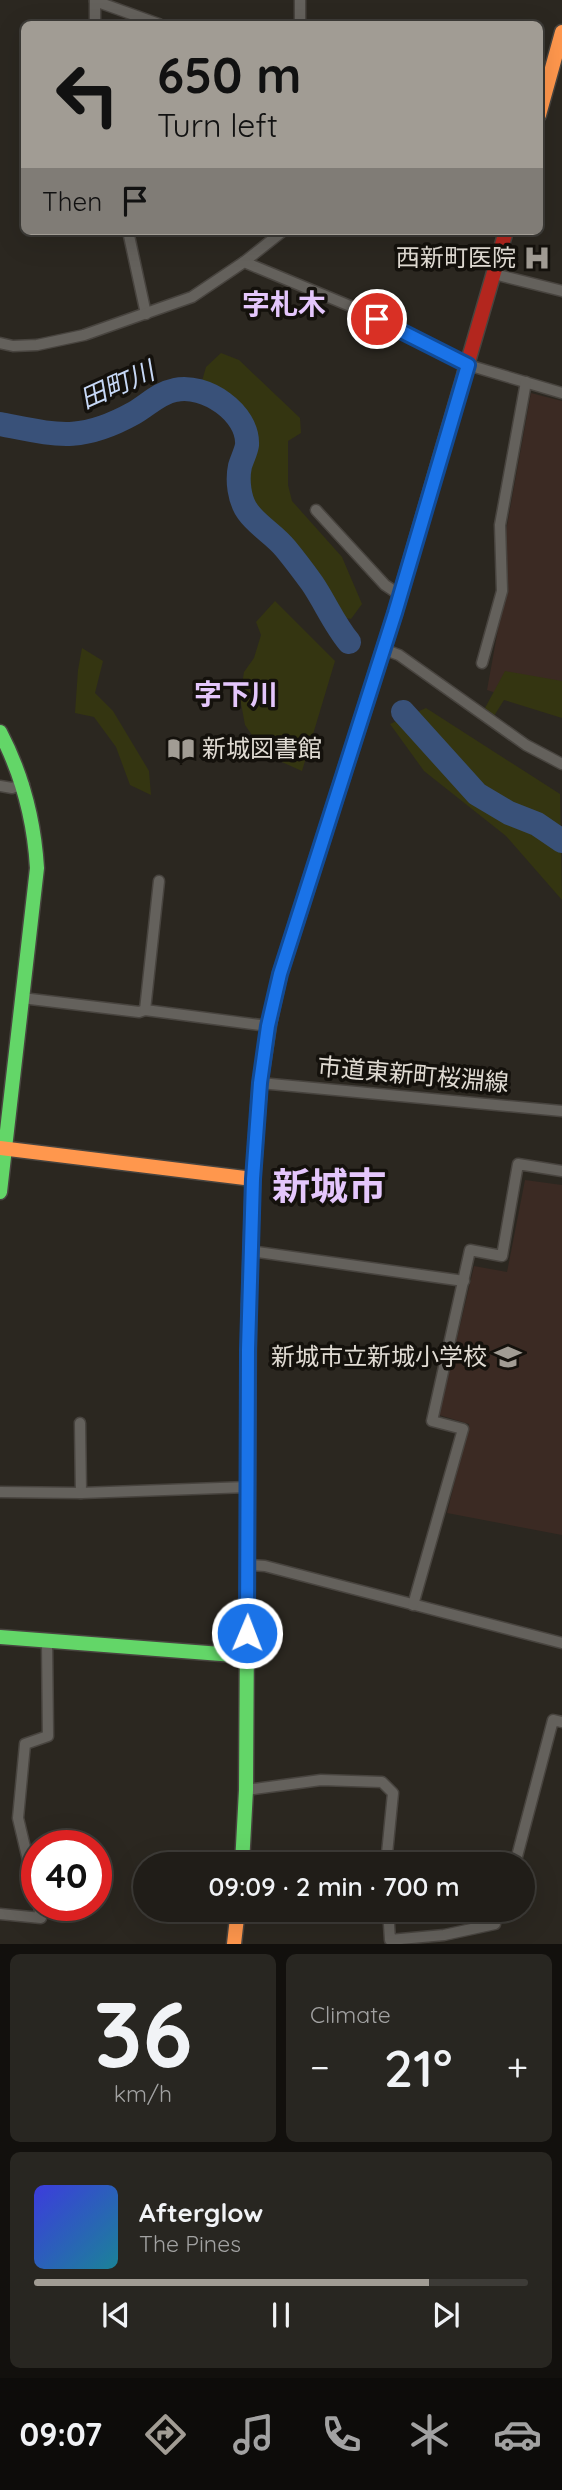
<!DOCTYPE html>
<html lang="en">
<head>
<meta charset="utf-8">
<style>
	body { margin:0; font-family:Quicksand,"Noto Sans JP",sans-serif; background:#282621; color:#f1f3f6; height:100vh; display:flex; flex-direction:column; font-size:26px; white-space:nowrap }
	* { box-sizing:border-box; margin:0 }
	p { font-size:23px; color:#a2a2a2 }
	.icon { flex:none; width:38px; height:38px; fill:none; stroke:currentColor; stroke-width:2; stroke-linecap:round; stroke-linejoin:round }
	.map { position:relative; height:1944px; overflow:hidden }
	.drawer { display:flex; flex-direction:column; gap:10px; padding:10px; background:#12100d; flex:1 }
	.drawer>* { flex:none }
	.guide { position:absolute; left:21px; top:21px; width:522px; height:214px; border-radius:10px; box-shadow:0 7px 28px #0002,0 0 0 2px #3d3b37; background:#a19c94; color:#111; overflow:hidden }
	.speed { position:absolute; left:21px; top:1830px; display:flex; gap:14px; font-size:35px; font-weight:700; text-align:center }
	.speed>* { display:grid; place-content:center; width:91px; height:91px; border-radius:50%; background:#201d18; box-shadow:0 7px 28px #0002,0 0 0 2px #3d3b37; line-height:1 }
	.speed .limit { border:10px solid #d22; background:#fff; color:#111 }
	.pin { position:absolute; display:grid; place-items:center; width:60px; height:60px; color:#fff; margin:-30px; border:4px solid #fff; border-radius:50%; box-shadow:0 2px 7px #0007 }
	.me { position:absolute; width:77px; margin:-38px; rotate:1deg; stroke-linejoin:round; filter:drop-shadow(0 0 5px #0008) }
	.turn { display:flex; align-items:center; gap:24px; height:147px; padding:0 21px; font-size:32px }
	.turn .icon { width:91px; height:91px; stroke-width:2.5 }
	.turn b { display:block; font-size:49px; line-height:60px }
	.then { display:flex; align-items:center; height:66px; padding:0 21px; background:#0003; gap:14px; font-size:26px }
	.big { font-size:52px; font-weight:600; line-height:1.1 }
	.drawer .widget { flex:1; display:flex; flex-direction:column; justify-content:center; gap:10px; min-width:0; padding:0 24px; border-radius:10px; background:#282621 }
	.drawer .dial { align-items:center; gap:0 }
	.dial b { font-size:91px; line-height:1 }
	.song { display:flex; align-items:center; gap:21px }
	.cover { width:84px; height:84px; border-radius:10px; background:linear-gradient(135deg,hsl(240 70% 55%),hsl(190 70% 35%)) }
	.played { height:7px; border-radius:4px; background:linear-gradient(90deg,#a19c94 80%,#3d3b37 80%) }
	.keys { display:flex; justify-content:space-around; direction:ltr }
	.heat { display:flex; justify-content:space-between; align-items:center; font-size:38px; direction:ltr }
	.drawer .tiles { flex:1; display:grid; gap:10px; grid-template-columns:1fr 1fr }
	.widget:last-child { grid-column:span 2 }
	.trip { position:absolute; left:133px; top:1852px; width:402px; height:70px; border-radius:35px; background:#201d18; box-shadow:0 7px 28px #0002,0 0 0 2px #3d3b37; font-weight:600; line-height:70px; text-align:center }
	.dock { display:flex; height:112px; justify-content:space-around; align-items:center; background:#0d0c0a; color:#a2a2a2 }
	.dock .icon { width:49px; height:49px }
	.dock .current { color:#a19c94 }
	.dock b { font-size:32px; color:#f1f3f6 }
	.map>svg:first-child { display:block }
	.education { fill:#3b2a23 }
	.green { fill:#343511 }
	.lines { fill:none; stroke-linecap:round; stroke-linejoin:round }
	.river { stroke:#395179; stroke-width:24 }
	.street-casing { stroke:#48443f; stroke-width:13 }
	.fast-casing { stroke:#48443f; stroke-width:17 }
	.slow-casing { stroke:#48443f; stroke-width:17 }
	.jam-casing { stroke:#48443f; stroke-width:17 }
	.street { stroke:#64615c; stroke-width:10 }
	.fast { stroke:#63d668; stroke-width:14 }
	.slow { stroke:#ff974d; stroke-width:14 }
	.jam { stroke:#b3261e; stroke-width:14 }
	.route-casing { stroke:#114b97; stroke-width:18 }
	.route { stroke:#1a73e8; stroke-width:12 }
	.labels { text-anchor:middle; stroke-width:7; stroke-linejoin:round; paint-order:stroke }
	.poi-label { font-size:24px; fill:#e0dbd3; stroke:#14110c; text-anchor:end }
	.street-label { font-size:24px; fill:#e0dbd3; stroke:#14110c }
	.water-label { font-size:26px; font-style:italic; fill:#c7d8f6; stroke:#14110c }
	.quarter-label { font-size:28px; font-weight:bold; fill:#e4c6fc; stroke:#14110c }
	.town-label { font-size:38px; font-weight:bold; fill:#e4c6fc; stroke:#14110c }
</style>
</head>
<body>
<div class="map">
<svg width="562" height="1944" viewBox="0 0 562 1944">
	<rect width="100%" height="100%" fill="#2b2720"/>
	<!-- education -->
	<g class="education">
		<path d="M531 393 562 401V715L487 690 506 585V531Z"/>
		<path d="M525 1180 562 1185V1535L447 1513 469 1424 439 1415 474 1266 507 1272Z"/>
	</g>
	<!-- green -->
	<g class="green">
		<path d="M221 353 239 360 300 418 301 433 288 441V485L292 501 342 557 362 604 351 619 336 616 310 584 278 539 249 511 242 486 248 452V429L220 391 202 381 206 367Z"/>
		<path d="M275 601 335 661 302 771 266 755 245 725 240 698 244 672 254 658 261 635 256 622Z"/>
		<path d="M82 648 103 661 95 693 113 711 149 771 151 795 130 785 116 747 94 717 75 713 78 670Z"/>
		<path d="M505 671 562 681V718L504 700 494 716 485 708Z"/>
		<path d="M426 708 560 794 562 900 506 836 424 771 390 724Z"/>
	</g>
	<g class="lines">
		<!-- river -->
		<g class="river">
			<path d="M0 424C57 435 80 443 134 413 148 405 159 393 175 390 205 383 249 413 247 445 246 452 242 459 240 466 237 480 239 500 248 512 258 526 275 535 286 549 295 560 304 572 312 583 325 602 334 624 349 642"/>
			<path d="M403 712 477 794 509 813 537 824 562 841"/>
		</g>
		<defs>
			<g id="street">
				<path d="M300 0V24"/>
				<path d="M95 1 159 24"/>
				<path d="M95 24V0"/>
				<path d="M128 231 146 314"/>
				<path d="M244 262 283 231"/>
				<path d="M494 274 562 291"/>
				<path d="M0 343 13 346 37 345 84 335 192 297 244 262 355 308 468 365 562 393"/>
				<path d="M316 510 385 585 400 595"/>
				<path d="M383 649 399 655 526 745 562 764"/>
				<path d="M482 663 502 591 500 525 526 382"/>
				<path d="M0 786 12 788 24 784"/>
				<path d="M22 998 139 1012 145 1010 268 1026"/>
				<path d="M145 1010 159 881"/>
				<path d="M260 1083 562 1111"/>
				<path d="M250 1251 464 1281"/>
				<path d="M80 1423 81 1493"/>
				<path d="M0 1492 81 1493 248 1487"/>
				<path d="M248 1565 265 1566 562 1643"/>
				<path d="M413 1605 463 1429 432 1421 470 1250 502 1256 518 1164 562 1171"/>
				<path d="M246 1790 321 1780 382 1782 393 1793 386 1864"/>
				<path d="M515 1864 553 1720 562 1722"/>
				<path d="M37 1898 18 1818 25 1744 48 1736 47 1641"/>
				<path d="M388 1909 390 1940 444 1935 495 1924 494 1918 498 1909"/>
				<path d="M0 1914 41 1918 39 1906"/>
			</g>
			<g id="fast">
				<path d="M0 732C23 776 34 819 37 868L0 1192"/>
				<path d="M270 1019 280 974 395 613 465 372"/>
				<path d="M0 1637 247 1656"/>
				<path d="M242 1864 246 1790 249 1305"/>
			</g>
			<g id="slow">
				<path d="M539 115 562 32"/>
				<path d="M0 1148 253 1179"/>
				<path d="M249 1305 253 1179 260 1083 270 1019"/>
				<path d="M234 1944 238 1909"/>
			</g>
			<path id="jam" d="M465 372 506 231"/>
		</defs>
		<!-- street casing -->
		<use href="#street" class="street-casing"/>
		<!-- fast casing -->
		<use href="#fast" class="fast-casing"/>
		<!-- slow casing -->
		<use href="#slow" class="slow-casing"/>
		<!-- jam casing -->
		<use href="#jam" class="jam-casing"/>
		<!-- street -->
		<use href="#street" class="street"/>
		<!-- fast -->
		<use href="#fast" class="fast"/>
		<!-- slow -->
		<use href="#slow" class="slow"/>
		<!-- jam -->
		<use href="#jam" class="jam"/>
	</g>
	<g class="lines">
		<defs>
			<path id="route" d="M247 1633 248 1350 253 1179 260 1083 268 1026 280 974 395 613 468 365 377 319"/>
		</defs>
		<!-- route casing -->
		<use href="#route" class="route-casing"/>
		<!-- route -->
		<use href="#route" class="route"/>
	</g>
	<!-- icons -->
	<defs>
		<symbol id="hospital-bare" viewBox="-9 -9 18 18"><path d="M-5-5h3v3.5h4V-5h3V5h-3V1.5h-4V5h-3Z" fill="#a19c94" stroke="#14110c" stroke-width="2.5" paint-order="stroke"/></symbol>
		<symbol id="library-bare" viewBox="-9 -9 18 18"><path d="M-6-4Q-3-5.5-.7-3.5V5Q-3 3-6 4ZM6-4Q3-5.5 .7-3.5V5Q3 3 6 4Z" fill="#a19c94" stroke="#14110c" stroke-width="2.5" paint-order="stroke"/></symbol>
		<symbol id="school-bare" viewBox="-9 -9 18 18"><path d="M0-5L7-2L0 1L-7-2ZM-4 1L0 2.5L4 1V4Q0 6-4 4Z" fill="#a19c94" stroke="#14110c" stroke-width="2.5" paint-order="stroke"/></symbol>
	</defs>
	<g fill-rule="evenodd">
		<use href="#hospital-bare" x="518" y="239" width="38" height="38"/>
		<use href="#library-bare" x="162" y="730" width="38" height="38"/>
		<use href="#school-bare" x="489" y="1338" width="38" height="38"/>
	</g>
	<g class="labels">
		<!-- poi labels -->
		<g class="poi-label">
			<text x="516" y="266">西新町医院</text>
			<text x="202" y="757" text-anchor="start">新城図書館</text>
			<text x="487" y="1365">新城市立新城小学校</text>
		</g>
		<!-- street labels -->
		<g class="street-label">
			<text transform="translate(413 1075) rotate(5)" y="8">市道東新町桜淵線</text>
		</g>
		<!-- water labels -->
		<g class="water-label">
			<text transform="translate(117 385) rotate(-24)" y="9">田町川</text>
		</g>
		<!-- quarter labels -->
		<g class="quarter-label">
			<text x="284" y="314">字札木</text>
			<text x="236" y="704">字下川</text>
		</g>
		<!-- town labels -->
		<g class="town-label">
			<text x="329" y="1200">新城市</text>
		</g>
	</g>
</svg>
<div class="speed"><div class="limit">40</div></div>
<div class="pin" style="left:377px;top:319px;background:#d93025"><svg class="icon" aria-label="arrive" viewBox="0 0 24 24"><path d="M6 21V4h12l-3 4 3 4H6"/></svg></div>
<svg class="me" style="left:247px;top:1633px" viewBox="-20 -20 40 40"><circle r="17" fill="#1a73e8" stroke="#fff" stroke-width="3"/><path d="M0-11L8 9 0 5-8 9z" fill="#fff"/></svg>
<div class="trip">09:09 · 2 min · 700 m</div>
<div class="guide">
<div class="turn"><svg class="icon" aria-label="left" viewBox="0 0 24 24"><path d="M17 20v-9H6M10 6l-5 5 5 5"/></svg><div><b>650 m</b>Turn left</div></div>
<div class="then">Then<svg class="icon" aria-label="arrive" viewBox="0 0 24 24"><path d="M6 21V4h12l-3 4 3 4H6"/></svg></div>
</div>
</div>
<section class="drawer">
<div class="tiles">
<div class="widget dial"><b>36</b><p>km/h</p></div>
<div class="widget"><p>Climate</p>
<div class="heat"><a>−</a><b class="big">21°</b><a>+</a></div>
</div>
<div class="widget">
<div class="song"><i class="cover"></i><div><b>Afterglow</b><p>The Pines</p></div></div>
<div class="played"></div>
<div class="keys"><svg class="icon" aria-label="previous" viewBox="0 0 24 24"><path d="M18 5L8 12l10 7zM5 5v14"/></svg><svg class="icon" aria-label="pause" viewBox="0 0 24 24"><path d="M8 5v14M16 5v14"/></svg><svg class="icon" aria-label="next" viewBox="0 0 24 24"><path d="M6 5l10 7-10 7zM19 5v14"/></svg></div>
</div>
</div>
</section>
<nav class="dock">
<b>09:07</b>
<svg class="icon current" aria-label="directions" viewBox="0 0 24 24"><path d="M12 3l9 9-9 9-9-9zM9 14v-3h6M13 9l2 2-2 2"/></svg>
<svg class="icon" aria-label="music" viewBox="0 0 24 24"><path d="M9 18V5l10-2v13"/><circle cx="6" cy="18" r="3"/><circle cx="16" cy="16" r="3"/></svg>
<svg class="icon" aria-label="phone" viewBox="0 0 24 24"><path d="M5 4h4l2 5-3 2q2 4 5 5l2-3 5 2v4C11 20 4 13 5 4z"/></svg>
<svg class="icon" aria-label="climate" viewBox="0 0 24 24"><path d="M12 3v18M4 7l16 10M4 17L20 7"/></svg>
<svg class="icon" aria-label="car" viewBox="0 0 24 24"><path d="M5 17H2v-5l4-1 3-4h7l3 4 3 1v5h-3M9 17h6M6 11h13"/><circle cx="7" cy="17" r="2"/><circle cx="17" cy="17" r="2"/></svg>
</nav>
</body>
</html>
